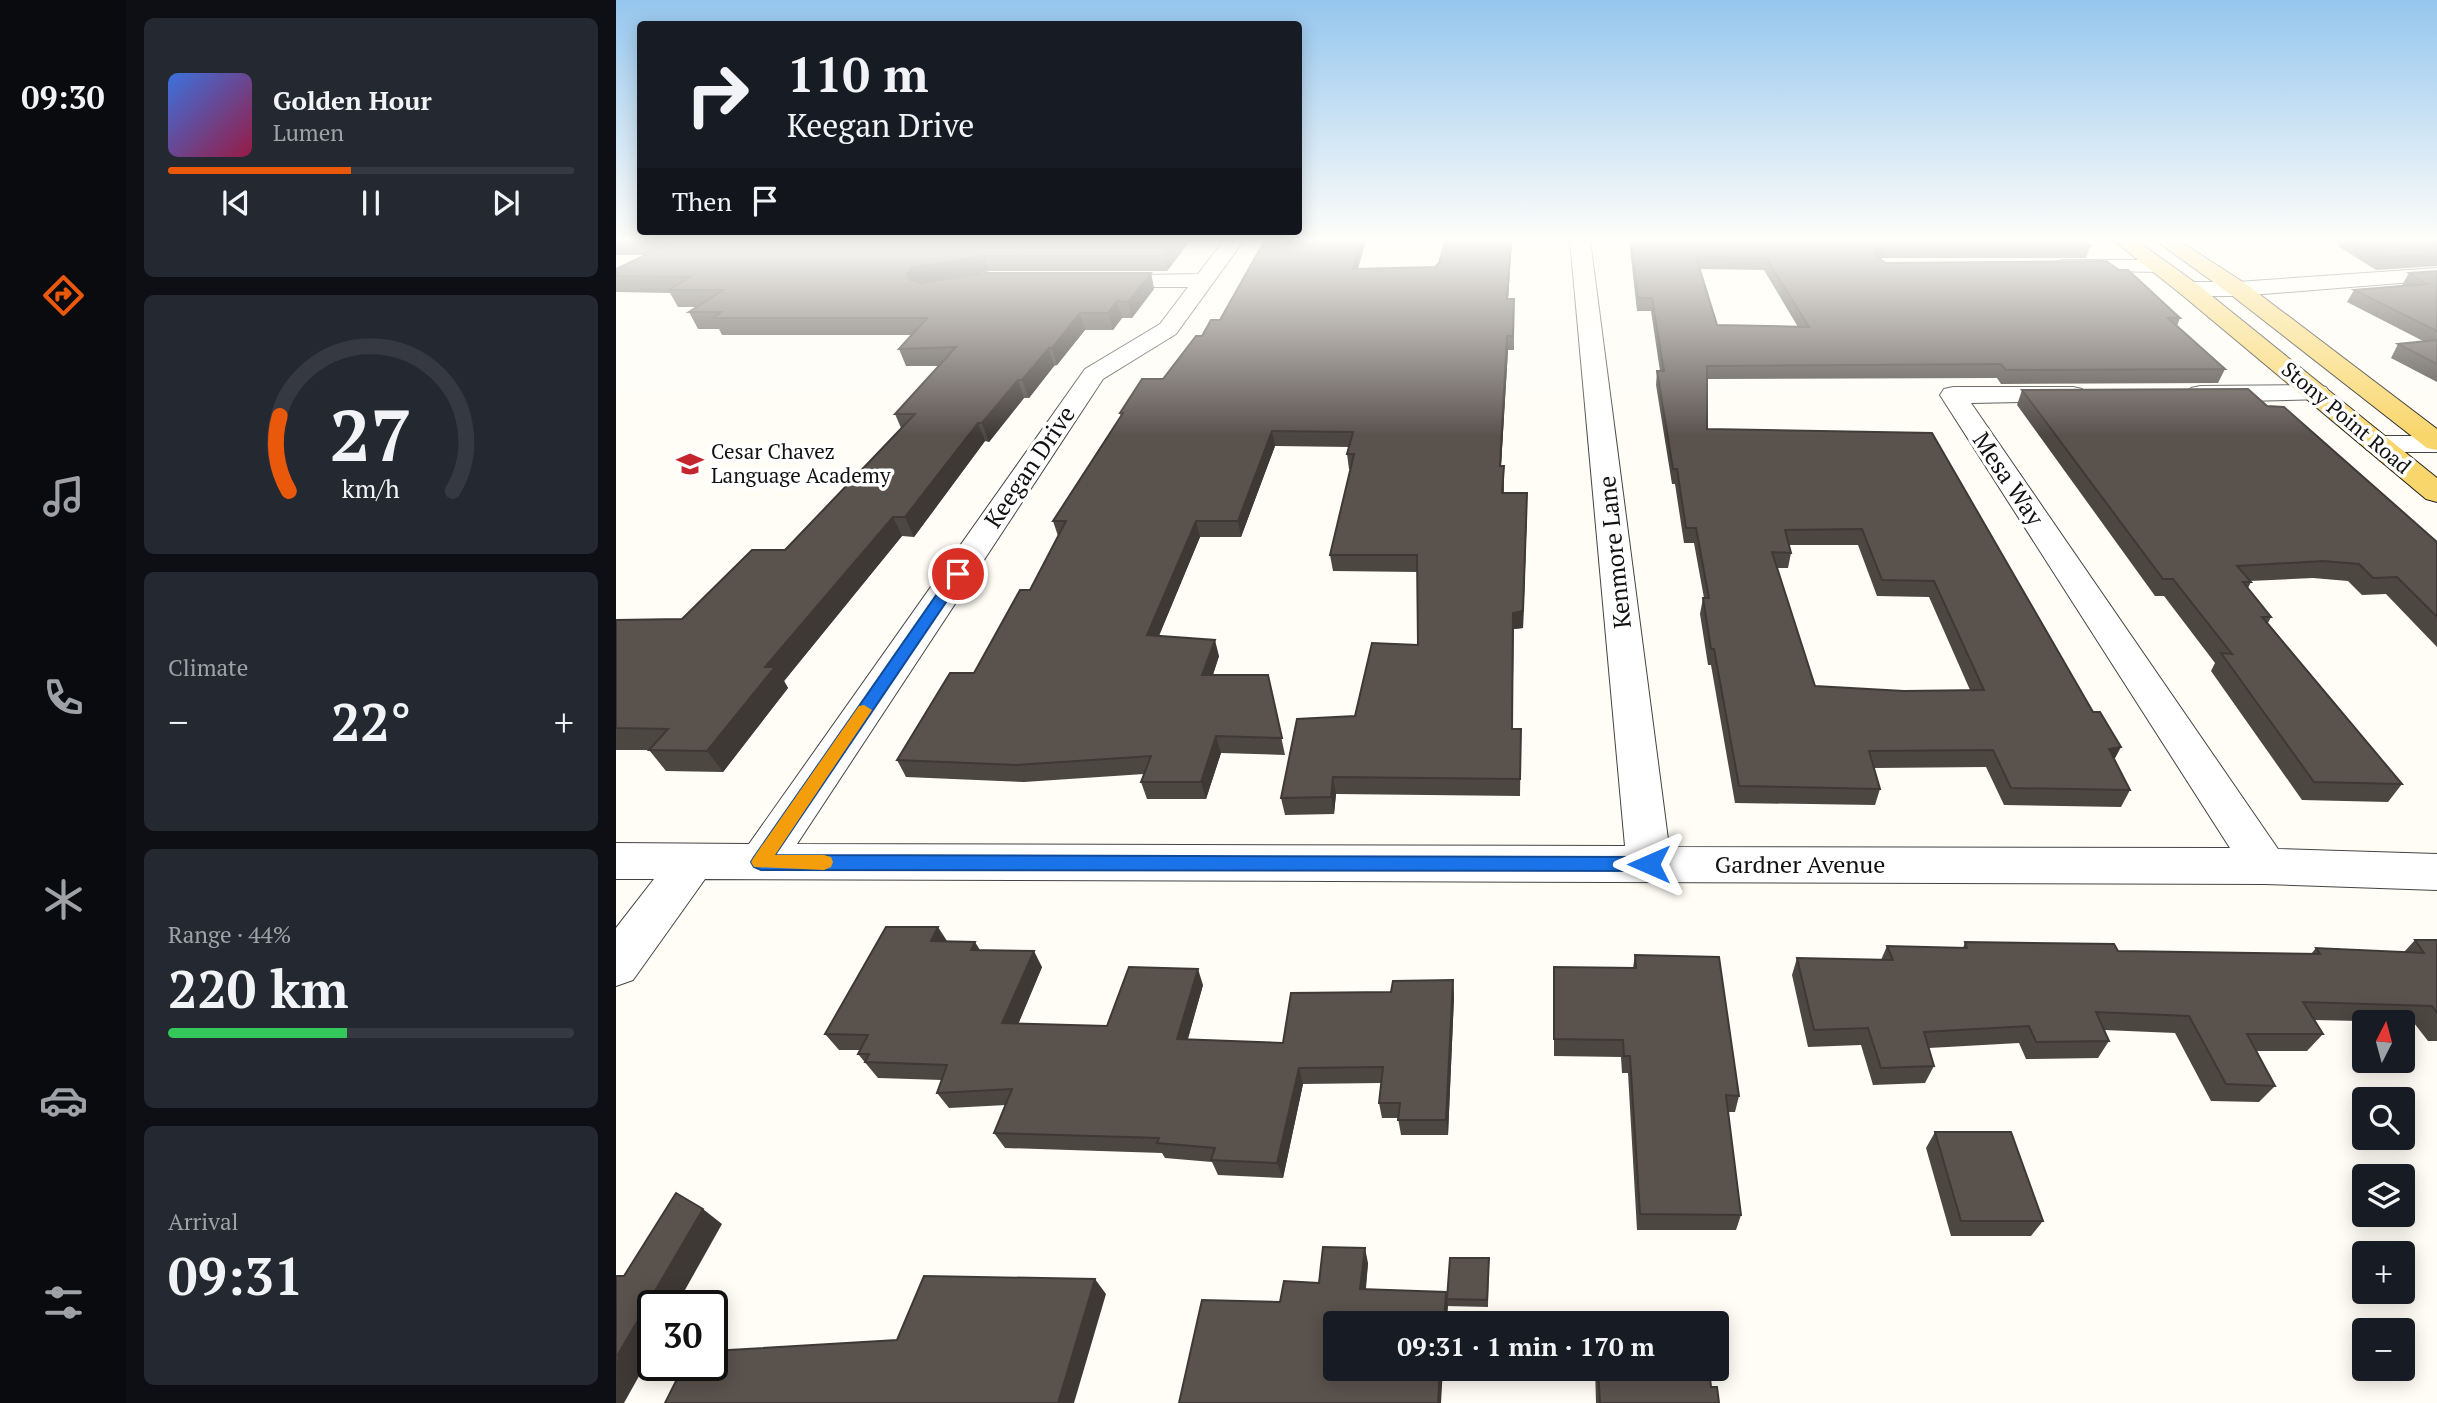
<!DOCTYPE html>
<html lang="en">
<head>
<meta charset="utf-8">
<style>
	body { margin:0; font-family:"PT Serif",serif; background:#242831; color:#f1f3f6; height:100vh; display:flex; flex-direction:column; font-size:26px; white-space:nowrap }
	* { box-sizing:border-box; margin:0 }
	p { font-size:23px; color:#9ea1a6 }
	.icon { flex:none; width:38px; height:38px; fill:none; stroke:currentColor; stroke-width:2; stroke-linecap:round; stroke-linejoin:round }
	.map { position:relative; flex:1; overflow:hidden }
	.side { display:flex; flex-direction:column; gap:18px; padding:18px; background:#0d0f14; width:490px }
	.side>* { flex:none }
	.banner { position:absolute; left:21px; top:21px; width:665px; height:214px; border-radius:7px; box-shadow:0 4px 18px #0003; background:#171b24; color:#f1f3f6; overflow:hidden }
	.needle { width:46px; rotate:6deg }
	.controls { position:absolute; left:1736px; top:1010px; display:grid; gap:14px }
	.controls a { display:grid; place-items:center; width:63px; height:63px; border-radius:7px; background:#171b24; box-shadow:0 4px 18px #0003; font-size:35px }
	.speed { position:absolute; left:21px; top:1290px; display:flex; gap:14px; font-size:35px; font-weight:700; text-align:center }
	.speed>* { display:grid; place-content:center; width:91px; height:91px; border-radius:50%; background:#171b24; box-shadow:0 4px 18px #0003; line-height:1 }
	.speed .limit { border:4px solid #111; border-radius:10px; background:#fff; color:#111 }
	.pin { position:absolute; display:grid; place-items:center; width:60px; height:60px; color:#fff; margin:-30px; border:4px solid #fff; border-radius:50%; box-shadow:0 2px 7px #0007 }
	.me { position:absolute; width:77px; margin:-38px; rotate:270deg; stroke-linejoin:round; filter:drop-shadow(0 0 5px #0008) }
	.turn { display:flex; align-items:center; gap:24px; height:147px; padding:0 35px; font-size:32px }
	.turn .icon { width:91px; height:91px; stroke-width:2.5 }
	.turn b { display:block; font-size:49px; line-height:60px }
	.then { display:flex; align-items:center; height:66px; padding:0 35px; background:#0003; gap:14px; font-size:26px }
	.big { font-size:52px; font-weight:700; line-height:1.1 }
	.side .card { flex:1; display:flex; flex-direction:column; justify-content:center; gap:10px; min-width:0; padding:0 24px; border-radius:10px; background:#242831 }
	.side .dial { align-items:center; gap:0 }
	.dial svg { height:182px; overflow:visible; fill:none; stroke:#363941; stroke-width:7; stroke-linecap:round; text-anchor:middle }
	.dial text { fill:#f1f3f6; stroke:none }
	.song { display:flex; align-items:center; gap:21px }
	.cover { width:84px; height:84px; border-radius:10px; background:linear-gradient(135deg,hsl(220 70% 55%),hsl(340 70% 35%)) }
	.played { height:7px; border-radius:4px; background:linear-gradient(90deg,#ea580c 45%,#363941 45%) }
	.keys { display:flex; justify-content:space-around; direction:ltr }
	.heat { display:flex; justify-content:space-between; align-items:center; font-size:38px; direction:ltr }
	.charge { height:10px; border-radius:5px; background:linear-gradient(90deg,#34c759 44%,#363941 0) }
	.trip { position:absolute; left:707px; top:1311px; width:406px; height:70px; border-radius:7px; background:#171b24; box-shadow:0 4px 18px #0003; font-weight:700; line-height:70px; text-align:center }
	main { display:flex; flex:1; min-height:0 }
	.menu { display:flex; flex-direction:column; width:126px; justify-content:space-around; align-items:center; background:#090b0e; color:#9ea1a6 }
	.menu .icon { width:49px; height:49px }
	.menu .on { color:#ea580c }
	.menu b { font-size:32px; color:#f1f3f6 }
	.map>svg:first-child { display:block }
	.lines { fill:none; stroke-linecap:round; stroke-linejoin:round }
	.minor-casing { stroke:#444; stroke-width:2 }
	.major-casing { stroke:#222; stroke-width:2 }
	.minor { fill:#fff; fill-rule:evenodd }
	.major { fill:#f9d66b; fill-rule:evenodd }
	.wall { fill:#4d4742; fill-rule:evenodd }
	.shaded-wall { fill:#3f3936 }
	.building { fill:#5a524d; stroke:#3f3936; stroke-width:2; fill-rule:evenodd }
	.route { fill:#1a73e8; stroke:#114b97; stroke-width:2 }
	.slow { fill:#f59e0b }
	.labels { text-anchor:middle; stroke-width:7; stroke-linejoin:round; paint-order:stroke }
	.far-street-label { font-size:21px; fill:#111; stroke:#fff }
	.far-poi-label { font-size:21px; fill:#111; stroke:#fff; text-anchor:start }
	.street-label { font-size:24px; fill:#111; stroke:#fff }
</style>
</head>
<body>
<main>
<nav class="menu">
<b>09:30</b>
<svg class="icon on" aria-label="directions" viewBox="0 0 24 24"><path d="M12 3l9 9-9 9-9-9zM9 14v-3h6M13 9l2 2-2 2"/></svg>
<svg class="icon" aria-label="music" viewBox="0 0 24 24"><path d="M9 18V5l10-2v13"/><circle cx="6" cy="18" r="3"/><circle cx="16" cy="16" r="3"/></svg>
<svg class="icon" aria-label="phone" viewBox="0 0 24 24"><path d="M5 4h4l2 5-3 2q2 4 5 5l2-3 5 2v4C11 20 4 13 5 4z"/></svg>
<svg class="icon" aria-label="climate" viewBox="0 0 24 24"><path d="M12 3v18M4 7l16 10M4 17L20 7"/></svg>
<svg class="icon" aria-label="car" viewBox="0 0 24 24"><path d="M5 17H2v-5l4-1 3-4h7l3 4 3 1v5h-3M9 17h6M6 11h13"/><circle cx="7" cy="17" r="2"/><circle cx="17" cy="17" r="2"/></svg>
<svg class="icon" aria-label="filters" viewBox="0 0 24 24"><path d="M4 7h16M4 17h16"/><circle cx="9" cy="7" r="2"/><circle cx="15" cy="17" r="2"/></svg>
</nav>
<section class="side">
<div class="card">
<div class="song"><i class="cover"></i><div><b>Golden Hour</b><p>Lumen</p></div></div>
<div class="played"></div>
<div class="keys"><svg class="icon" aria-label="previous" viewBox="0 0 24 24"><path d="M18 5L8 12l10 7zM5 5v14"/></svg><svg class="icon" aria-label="pause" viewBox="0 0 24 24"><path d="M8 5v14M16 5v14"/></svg><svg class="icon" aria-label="next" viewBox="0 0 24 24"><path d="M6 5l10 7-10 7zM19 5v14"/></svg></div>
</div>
<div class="card dial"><svg viewBox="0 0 100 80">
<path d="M14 69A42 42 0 1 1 86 69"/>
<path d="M14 69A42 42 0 0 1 10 36" stroke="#ea580c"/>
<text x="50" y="56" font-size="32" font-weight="700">27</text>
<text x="50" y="72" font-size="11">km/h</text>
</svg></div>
<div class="card"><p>Climate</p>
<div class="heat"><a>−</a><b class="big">22°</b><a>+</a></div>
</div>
<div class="card"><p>Range · 44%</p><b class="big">220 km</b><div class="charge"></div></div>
<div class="card"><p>Arrival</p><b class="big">09:31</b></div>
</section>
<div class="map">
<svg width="1821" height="1403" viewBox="0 0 1821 1403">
	<rect width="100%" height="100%" fill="#fffdf5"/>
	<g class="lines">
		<defs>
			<g id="minor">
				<path d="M608 240H628L560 334 487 379 181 844 1009 846 954 240H974L1053 847 1614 848 1324 395 1328 389 1337 387H1457L1466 389 1470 395 1466 401 1355 403 1662 849 1821 854V890L1649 884 89 879 17 980 0 986V928L38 879H0V843L133 844 469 369 544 324 572 287H484L476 286 473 281 476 276 582 274Z"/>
				<path d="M1447 260H1542L1549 262 1552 266 1549 270 1542 272 1440 270 1437 266 1440 262Z"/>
				<path d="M1821 268V280L1622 296H1573L1565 294 1562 289 1565 284 1573 282H1622Z"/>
				<path d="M1701 385 1710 387 1714 393 1710 399 1584 402 1575 400 1571 394 1575 388 1584 386Z"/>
				<path d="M1761 436H1821V452H1761L1751 450 1747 444 1751 438Z"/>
			</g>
			<g id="major">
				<path d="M1497 240H1520L1581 284 1821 478V502L1810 499 1565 294Z"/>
				<path d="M1539 240H1562L1630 284 1821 429V450L1811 448 1614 294Z"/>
			</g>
		</defs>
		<!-- minor casing -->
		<use href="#minor" class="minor-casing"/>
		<!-- major casing -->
		<use href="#major" class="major-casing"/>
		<!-- minor -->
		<use href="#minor" class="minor"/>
		<!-- major -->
		<use href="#major" class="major"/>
	</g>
	<!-- wall -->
	<g class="wall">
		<path d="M0 240H575L551 271H373L304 283 535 273 538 289 516 318H506L497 330H469L441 365 438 366 413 398H408L373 442 369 441 298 537 286 536 168 681 172 688 107 772 50 771 33 750H0V620L66 619 169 550 285 428 279 414 323 366H290L283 349 295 335H106L103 329H82L73 312 82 307H62L54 293 0 292V269L29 255H0Z"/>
		<path d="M649 240H750L742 269 819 267 823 263 830 240H896L892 299H898V350H892L885 466H888V493L911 509 907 628 898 629 896 729H905L904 796 720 794 718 814 669 815 665 798 802 645V572L717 571 714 555 735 469H733L731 454 733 447 659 446 625 537H584L543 636 603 656 597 675H652L669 755 605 753 590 799H531L525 782 528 774 408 782 290 777 281 760 358 673 414 590 442 536 437 521 505 417 504 413 547 379 586 336 604 320Z"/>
		<path d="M1013 240H1468L1474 246 1470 258H1267L1263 260 1270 263 1564 318 1561 326 1609 369 1602 383 1385 384 1381 378 1091 379V429L1316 433 1514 790 1505 807 1388 805 1370 767 1258 768 1264 789 1259 805 1119 803 1095 665H1092L1084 614 1087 598H1088L1078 543H1068L1059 484H1056L1040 385 1041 371H1044L1035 311H1021ZM1084 269 1148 270 1182 327 1101 325ZM1173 545H1242L1261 596 1313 597 1354 690 1288 691 1199 686 1161 568H1172L1175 553Z"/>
		<path d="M1716 240H1821V266L1760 270 1722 246 1723 244Z"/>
		<path d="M1821 271V382L1775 358 1782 344 1809 342 1731 302 1738 290 1786 285 1793 273Z"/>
		<path d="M1406 390 1651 406 1821 542V647L1770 594 1746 595 1732 581 1697 578 1634 581 1635 582 1632 588 1655 617 1652 623 1786 784 1772 802 1686 800 1595 671 1599 663 1548 596H1539L1401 405Z"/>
		<path d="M1799 940H1821V1041H1812L1798 1023H1787V1022L1699 1020 1707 1034 1691 1051H1641L1659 1086 1643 1102 1595 1101 1559 1033 1488 1030 1493 1041 1482 1058 1410 1059 1403 1043 1313 1048 1318 1066 1309 1083 1257 1085 1245 1045 1192 1047 1176 975 1181 958 1265 960 1271 946 1347 948 1349 942 1502 951 1695 954 1700 948 1788 952Z"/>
		<path d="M331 941 426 967 402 1024 491 1026 587 985 572 1039 667 1043 775 992 837 980 838 997 832 1135H785L782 1118H766L763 1103 765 1083 687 1084 667 1178 602 1175 596 1162 549 1158 546 1153 389 1148 378 1133 390 1105 333 1108 321 1093 326 1080 262 1078 242 1054 244 1050H223L209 1034Z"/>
		<path d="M1019 955 1123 1096 1119 1112H1112L1125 1215 1120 1230H1021L1012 1073H1006L1005 1057 938 1056V967L1017 968Z"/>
		<path d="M1319 1132 1427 1221 1415 1236H1335L1310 1148Z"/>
		<path d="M873 1258 872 1307 664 1302 703 1283 752 1263 750 1289 831 1298Z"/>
		<path d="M979 1368H1093L1095 1387 1103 1403H980Z"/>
	</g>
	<!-- shaded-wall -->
	<g class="shaded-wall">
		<path d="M560 240H575L551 271 548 256Z"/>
		<path d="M745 240H750L738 282 737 269Z"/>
		<path d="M895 240H896L891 312V299Z"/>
		<path d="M1270 246 1267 258 1258 261V256L1260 249Z"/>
		<path d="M368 256 373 271 301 284 298 291 291 275 295 268Z"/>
		<path d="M535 273 538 289 516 318 512 302Z"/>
		<path d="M501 301 506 318 497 330 492 313Z"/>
		<path d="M464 313 469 330 441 365 436 348Z"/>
		<path d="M891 336 892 350 884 481 888 375Z"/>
		<path d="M433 348 438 366 413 398 406 380Z"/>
		<path d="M402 380 408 398 373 442 366 423Z"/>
		<path d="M362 423 369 441 298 537 289 517Z"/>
		<path d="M656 431 659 446 625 537 622 521Z"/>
		<path d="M911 509 907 628 898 629 897 613Z"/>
		<path d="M277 517 286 536 168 681 172 688 107 772 91 751 149 667Z"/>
		<path d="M580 521 584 537 536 652 531 635Z"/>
		<path d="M599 640 603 656 591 692 586 675Z"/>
		<path d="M600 736 605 753 590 799 585 782Z"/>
		<path d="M1505 747 1496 764 1493 749Z"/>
		<path d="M717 777 720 794 718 814 715 797Z"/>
		<path d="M322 927 333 944 315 941Z"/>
		<path d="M359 942 369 958 355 950Z"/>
		<path d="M418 951 426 967 396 1039 386 1023Z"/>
		<path d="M582 969 587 985 567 1055 561 1039Z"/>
		<path d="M837 980 838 997 832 1135 830 1120Z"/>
		<path d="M683 1068 687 1084 667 1178 661 1163Z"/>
		<path d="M87 1209 106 1224 60 1306H37V1346L25 1367 27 1369 8 1403H0V1364L1 1356Z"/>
		<path d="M749 1248 752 1263 748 1303 744 1289Z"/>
		<path d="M479 1279 490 1294 458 1403H442Z"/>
		<path d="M830 1292 832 1306 831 1323H828Z"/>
		<path d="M824 1368H827L825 1403H822Z"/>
	</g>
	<!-- building -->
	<g class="building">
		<path d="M6 240H560L548 256H368L295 268 291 275 294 280 305 283 368 273H535L512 302 501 301 492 313H464L436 348H433L406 380H402L366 423H362L289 517H277L149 667H159L91 751 33 750 52 729 0 728V620L66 619 136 550H169L299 414H279L340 347 283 349 311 318H97L105 312H73L107 290H53L74 277 0 276V269L61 240Z"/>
		<path d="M649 240H745L737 269 819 267 823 263 830 240H895L891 299H898L897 336H891L884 466H888L886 493H911L907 611 897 613 896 729H905L904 779 717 777 715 797 665 798 681 719 739 716 756 643 802 645 801 555H714L738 454H731L737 432 656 431 622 521H580L531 635 599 640 586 675H652L666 738 600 736 585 782H525L535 756 400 765 281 760 334 673H358L404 590H414L450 521H437L507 413H504L526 379H547L580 336H586L595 320H604Z"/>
		<path d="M1015 240H1468L1474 246H1270L1260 249 1258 256 1270 263 1490 261 1503 270H1512L1564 318H1552L1609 369 1390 370 1385 364 1091 366V429L1316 433 1477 712H1484L1505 747 1493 749 1514 790 1395 788 1377 750 1253 751 1264 789 1123 786 1098 649H1095L1087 598H1093L1080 528H1070L1061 469H1057L1041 371H1048L1036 298H1022ZM1080 257 1150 258 1193 327 1101 325ZM1246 529 1266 580 1318 581 1368 690 1288 691 1199 686 1156 552 1175 553 1169 530Z"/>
		<path d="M1737 240H1821V254L1766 257Z"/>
		<path d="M1821 271V331L1738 290 1811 284 1793 273Z"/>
		<path d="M1821 340V364L1782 344Z"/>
		<path d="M1632 389 1651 406 1668 407 1821 542V617L1781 577 1757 578 1743 564 1707 561 1621 566 1635 582H1627L1655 617H1646L1786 784 1698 782 1605 653 1616 654 1557 579H1547L1406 390Z"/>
		<path d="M270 927H322L315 941 359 942 355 950 418 951 386 1023 491 1026 513 967 582 969 561 1039 667 1043 675 993 775 992 777 981 837 980 830 1120H782L784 1103H763L767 1067 683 1068 661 1163 595 1160 599 1148 541 1143 543 1138 378 1133 396 1089 321 1093 331 1065 249 1062 253 1054H242L252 1035 209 1034Z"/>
		<path d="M1799 940H1821V1013L1816 1006 1687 1002 1707 1034H1631L1659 1086 1610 1084 1573 1016 1480 1012 1493 1041 1420 1042 1413 1026 1308 1032 1318 1066 1265 1068 1252 1028 1198 1030 1181 958 1277 960 1271 946 1351 948 1349 942 1498 944 1502 951 1704 954 1700 948 1808 953Z"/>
		<path d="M1019 955 1103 957 1123 1096 1110 1095 1125 1215 1024 1214 1014 1056H1008L1007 1040 938 1039V967L1020 968Z"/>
		<path d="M1319 1132H1395L1427 1221H1345Z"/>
		<path d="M60 1193 87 1209 1 1356H4L0 1364V1276H8Z"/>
		<path d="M707 1247 749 1248 744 1289 830 1292 828 1323H719V1368H824L822 1403H563L586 1300 664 1302 668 1281 703 1283Z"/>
		<path d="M834 1258H873L871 1300 831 1299Z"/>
		<path d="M308 1276 479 1279 442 1403H49L68 1365H96V1351L281 1340Z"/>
		<path d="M1087 1322 1088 1323H980Z"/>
		<path d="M982 1368H1093L1095 1387H1101L1103 1403H984Z"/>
	</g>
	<!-- sky -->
	<linearGradient id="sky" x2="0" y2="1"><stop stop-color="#95c6ee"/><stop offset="0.55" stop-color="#fffefa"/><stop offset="1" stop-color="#fffefa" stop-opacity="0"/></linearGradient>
	<rect width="1821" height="436" fill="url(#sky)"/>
	<!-- route -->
	<path class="route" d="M342 570 349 574 159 855 1033 857 1040 859 1043 864 1040 869 1033 871 145 870 138 867 135 862 138 857 337 571Z"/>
	<!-- slow -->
	<path class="slow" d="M248 705 256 710 159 855H208L215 857 217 862 215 867 208 870 138 867 135 862 138 857 243 706Z"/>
	<!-- icons -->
	<defs>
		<symbol id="school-bare" viewBox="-9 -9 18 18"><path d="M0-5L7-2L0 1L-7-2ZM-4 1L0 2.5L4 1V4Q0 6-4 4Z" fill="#c4262e" stroke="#fff" stroke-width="2.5" paint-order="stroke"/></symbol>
	</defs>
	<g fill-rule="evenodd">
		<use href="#school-bare" x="55" y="445" width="38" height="38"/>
	</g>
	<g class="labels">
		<!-- far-street labels -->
		<g class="far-street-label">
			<text transform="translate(1730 418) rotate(40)" y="7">Stony Point Road</text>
		</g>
		<!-- far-poi labels -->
		<g class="far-poi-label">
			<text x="95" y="459">Cesar Chavez<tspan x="95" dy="24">Language Academy</tspan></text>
		</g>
		<!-- street labels -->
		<g class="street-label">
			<text transform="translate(414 467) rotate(-56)" y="8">Keegan Drive</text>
			<text transform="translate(1392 479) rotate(56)" y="8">Mesa Way</text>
			<text transform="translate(999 552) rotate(-96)" y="8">Kenmore Lane</text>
			<text x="1184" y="873">Gardner Avenue</text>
		</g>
	</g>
</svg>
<div class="controls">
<a><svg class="needle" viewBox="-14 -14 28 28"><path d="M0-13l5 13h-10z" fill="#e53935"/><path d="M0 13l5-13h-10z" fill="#9ea1a6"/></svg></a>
<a><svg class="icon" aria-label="search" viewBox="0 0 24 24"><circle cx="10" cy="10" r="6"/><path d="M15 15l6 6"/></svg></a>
<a><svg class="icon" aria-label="layers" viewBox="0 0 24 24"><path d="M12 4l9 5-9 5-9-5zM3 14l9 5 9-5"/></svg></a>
<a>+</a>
<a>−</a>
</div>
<div class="speed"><div class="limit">30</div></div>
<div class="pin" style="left:342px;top:574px;background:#d93025"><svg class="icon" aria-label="arrive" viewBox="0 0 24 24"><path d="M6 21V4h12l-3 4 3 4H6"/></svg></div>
<svg class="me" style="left:1033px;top:864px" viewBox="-20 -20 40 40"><path d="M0-17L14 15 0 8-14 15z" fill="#1a73e8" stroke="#fff" stroke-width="4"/></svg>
<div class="trip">09:31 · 1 min · 170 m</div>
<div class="banner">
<div class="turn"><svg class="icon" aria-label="right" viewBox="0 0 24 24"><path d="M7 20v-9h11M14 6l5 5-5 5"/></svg><div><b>110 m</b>Keegan Drive</div></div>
<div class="then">Then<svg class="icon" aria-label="arrive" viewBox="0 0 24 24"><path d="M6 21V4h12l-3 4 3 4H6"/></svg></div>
</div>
</div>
</main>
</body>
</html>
